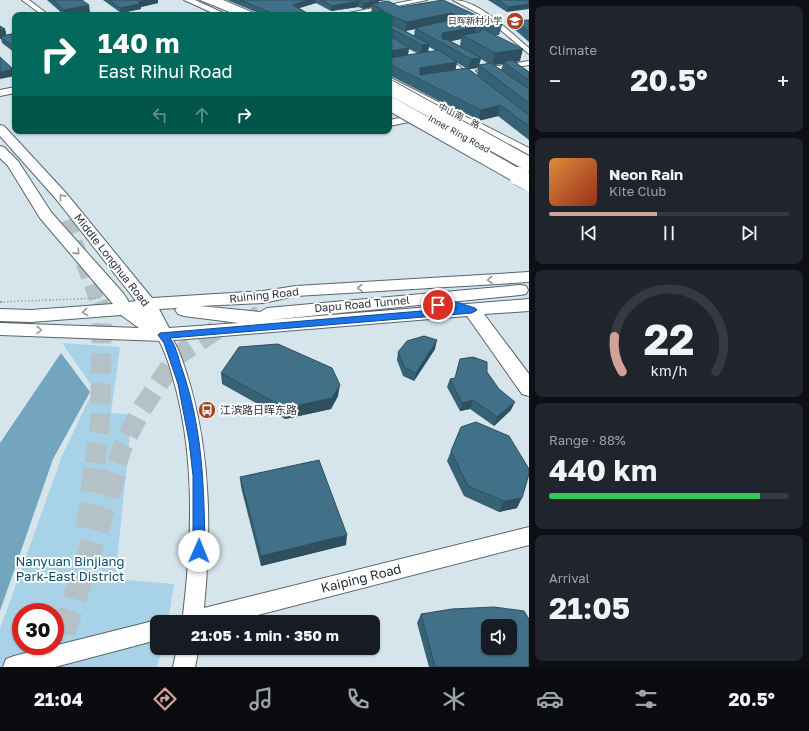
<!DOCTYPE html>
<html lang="en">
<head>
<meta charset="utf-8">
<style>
	body { margin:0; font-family:"Golos Text","Noto Sans SC",sans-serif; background:#20242c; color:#f1f3f6; height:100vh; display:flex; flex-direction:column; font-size:15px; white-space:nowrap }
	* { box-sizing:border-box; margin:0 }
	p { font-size:13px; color:#9ea1a6 }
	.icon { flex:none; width:22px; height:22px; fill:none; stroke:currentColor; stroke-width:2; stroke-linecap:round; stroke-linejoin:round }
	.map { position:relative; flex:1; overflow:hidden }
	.sheet { display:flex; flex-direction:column; gap:6px; padding:6px; background:#0d0f14; width:280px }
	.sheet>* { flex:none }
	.top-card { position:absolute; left:12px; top:12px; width:380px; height:122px; border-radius:8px; box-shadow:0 1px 3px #0004; background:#00695c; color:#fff; overflow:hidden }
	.controls { position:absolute; left:481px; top:619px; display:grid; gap:8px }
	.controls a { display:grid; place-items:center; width:36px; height:36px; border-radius:8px; background:#171b24; box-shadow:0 1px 3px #0004; font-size:20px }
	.speed { position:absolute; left:12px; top:603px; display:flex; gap:8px; font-size:20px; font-weight:700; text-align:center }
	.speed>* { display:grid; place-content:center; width:52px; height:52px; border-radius:50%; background:#171b24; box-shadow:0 1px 3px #0004; line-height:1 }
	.speed .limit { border:6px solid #d22; background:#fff; color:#111 }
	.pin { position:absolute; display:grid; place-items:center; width:34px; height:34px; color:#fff; margin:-17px; border:2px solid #fff; border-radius:50%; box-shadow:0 1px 4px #0007 }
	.me { position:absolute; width:44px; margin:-22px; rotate:1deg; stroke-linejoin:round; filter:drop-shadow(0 0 3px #0008) }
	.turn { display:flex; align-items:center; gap:14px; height:84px; padding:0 20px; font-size:18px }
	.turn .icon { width:52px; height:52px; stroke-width:2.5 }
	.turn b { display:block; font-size:28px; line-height:34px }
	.lanes { display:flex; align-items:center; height:38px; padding:0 20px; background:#0003; justify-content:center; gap:20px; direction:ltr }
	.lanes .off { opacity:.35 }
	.big { font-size:30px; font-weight:700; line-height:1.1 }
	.sheet .card { flex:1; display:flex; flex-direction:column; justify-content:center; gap:6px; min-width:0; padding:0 14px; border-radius:8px; background:#20242c }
	.sheet .dial { align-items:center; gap:0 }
	.dial svg { height:104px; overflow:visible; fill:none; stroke:#363941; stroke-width:7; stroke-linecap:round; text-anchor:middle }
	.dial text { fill:#f1f3f6; stroke:none }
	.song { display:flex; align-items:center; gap:12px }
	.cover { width:48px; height:48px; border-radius:6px; background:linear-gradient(135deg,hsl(30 70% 55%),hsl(10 70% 35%)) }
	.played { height:4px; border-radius:2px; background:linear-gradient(90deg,#d1a396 45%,#363941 45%) }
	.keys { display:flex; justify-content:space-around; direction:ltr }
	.heat { display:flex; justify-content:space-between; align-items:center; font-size:22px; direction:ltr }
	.charge { height:6px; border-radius:3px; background:linear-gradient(90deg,#34c759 88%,#363941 0) }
	.trip { position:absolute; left:150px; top:615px; width:230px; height:40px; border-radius:8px; background:#171b24; box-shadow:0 1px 3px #0004; font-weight:700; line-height:40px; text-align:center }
	.dock { display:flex; height:64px; justify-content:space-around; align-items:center; background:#090b0e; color:#9ea1a6 }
	.dock .icon { width:28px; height:28px }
	.dock .selected { color:#d1a396 }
	.dock b { font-size:18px; color:#f1f3f6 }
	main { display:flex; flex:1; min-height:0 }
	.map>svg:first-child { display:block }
	.green { fill:#a7d2e8; fill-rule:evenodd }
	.water { fill:#73a5be }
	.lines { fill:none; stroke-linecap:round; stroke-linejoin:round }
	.major-tunnel-far2 { stroke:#b4c1c7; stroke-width:15; stroke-dasharray:15 8; stroke-linecap:butt }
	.major-tunnel-far1 { stroke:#b4c1c7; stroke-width:20; stroke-dasharray:20 10; stroke-linecap:butt }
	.major-tunnel { stroke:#b4c1c7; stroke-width:24; stroke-dasharray:24 12; stroke-linecap:butt }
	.minor-casing { stroke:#58656c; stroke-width:2 }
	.major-casing { stroke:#58656c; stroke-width:2 }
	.highway-casing { stroke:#58656c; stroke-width:2 }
	.path-far1 { stroke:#98a3a9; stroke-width:1.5; stroke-dasharray:1.5 2; stroke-linecap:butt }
	.path { stroke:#98a3a9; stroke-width:2; stroke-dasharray:2 3; stroke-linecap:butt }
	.minor { fill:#fff; fill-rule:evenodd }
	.major { fill:#fff; fill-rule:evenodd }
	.highway { fill:#fff; fill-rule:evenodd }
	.highway-bridge-far1-casing { stroke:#58656c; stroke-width:16; stroke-linecap:butt }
	.highway-bridge-casing { stroke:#58656c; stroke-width:19; stroke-linecap:butt }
	.highway-bridge-far1 { stroke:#fff; stroke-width:14 }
	.highway-bridge { stroke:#fff; stroke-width:18 }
	.wall { fill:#376175; fill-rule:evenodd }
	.shaded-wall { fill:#2d4f5f }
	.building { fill:#407188; stroke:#2d4f5f; fill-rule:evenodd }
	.oneway { stroke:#949899 }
	.route { fill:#1a73e8; stroke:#114b97 }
	.labels { text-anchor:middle; stroke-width:4; stroke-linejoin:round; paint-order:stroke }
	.far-poi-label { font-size:9px; fill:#2a3033; stroke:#fff; text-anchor:end }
	.far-street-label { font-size:9px; fill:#2a3033; stroke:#fff }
	.street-label { font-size:11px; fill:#2a3033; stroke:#fff }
	.poi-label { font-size:11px; fill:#2a3033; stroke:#fff; text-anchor:start }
	.near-park-label { font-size:13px; fill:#0b5069; stroke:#fff }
	.near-street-label { font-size:13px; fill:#2a3033; stroke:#fff }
</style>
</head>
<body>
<main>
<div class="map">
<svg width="529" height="667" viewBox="0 0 529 667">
	<rect width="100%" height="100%" fill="#d6e5ec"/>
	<!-- green -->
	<path class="green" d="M62 343 120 347 111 413 132 415 115 579 174 584 168 622H157V648H162L157 667H0V629L62 456 94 389ZM21 612H55V646H21Z"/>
	<!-- water -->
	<path class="water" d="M61 353 90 392 53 459 0 611V443Z"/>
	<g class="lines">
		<!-- major-tunnel-far2 -->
		<path class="major-tunnel-far2" d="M67 220 98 303"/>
		<!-- major-tunnel-far1 -->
		<g class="major-tunnel-far1">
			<path d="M95 463 100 423 102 313 98 302"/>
			<path d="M117 463 123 446 141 410 178 355 222 326 259 316"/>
		</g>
		<!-- major-tunnel -->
		<g class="major-tunnel">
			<path d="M88 528 96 462"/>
			<path d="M51 667C76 599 96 531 118 462"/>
		</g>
		<defs>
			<g id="minor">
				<path d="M22 0H29L49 15H42Z"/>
				<path d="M413 0H427L353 15H339Z"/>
				<path d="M453 0C480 0 509 32 529 48V54L485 17Z"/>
				<path d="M389 26 442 54 478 80 477 82H471L436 58 389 31Z"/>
				<path d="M529 61V65L480 73 476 71 480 69Z"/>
				<path d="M15 87V93L0 96V90Z"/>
				<path d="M437 111 440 112V116L389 126V120Z"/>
				<path d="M163 330 168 332C180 349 185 368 191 388 211 460 211 534 204 608L529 527V545L231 622H181L183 615C192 540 195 463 176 389 171 370 166 352 156 335L158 332Z"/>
				<path d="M157 620 163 622H157V640L55 667H3L6 659 14 656Z"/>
				<path d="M177 648H199L195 667H173Z"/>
			</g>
			<g id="major">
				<path d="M184 0H195L228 15H217Z"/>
				<path d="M211 0H223L259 15H247Z"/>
				<path d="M389 77 529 148V157L389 84Z"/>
				<path d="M0 125 4 126 66 193 152 298 263 291 296 286 529 272V282L296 296 263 303 200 306 260 312 267 308 520 285 526 286 528 290 526 294 520 295 269 320 529 299V311L484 314 529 374V396L522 394 467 316 163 341 0 335V323L139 328 121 315 31 322 0 321V309L31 310 113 304 40 218 8 166 0 158V146L4 147 18 161 51 212 123 293 129 302 136 301 56 199 0 136ZM177 308 175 310 178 314 184 316 239 323 169 328 159 309Z"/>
			</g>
			<path id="highway" d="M200 0H214L250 13 251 15H237Z"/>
		</defs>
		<!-- minor casing -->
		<use href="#minor" class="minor-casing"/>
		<!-- major casing -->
		<use href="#major" class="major-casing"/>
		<!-- highway casing -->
		<use href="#highway" class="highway-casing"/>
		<!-- path-far1 -->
		<path class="path-far1" d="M0 302 100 298"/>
		<!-- path -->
		<path class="path" d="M0 302H4"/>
		<!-- minor -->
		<use href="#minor" class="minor"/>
		<!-- major -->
		<use href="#major" class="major"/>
		<!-- highway -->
		<use href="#highway" class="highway"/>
		<defs>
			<g id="highway-bridge-far1">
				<path d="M389 87 529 164"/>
				<path d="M389 103 520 177"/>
			</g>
			<path id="highway-bridge" d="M518 176 529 182"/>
		</defs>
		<!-- highway-bridge-far1 casing -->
		<use href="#highway-bridge-far1" class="highway-bridge-far1-casing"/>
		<!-- highway-bridge casing -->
		<use href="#highway-bridge" class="highway-bridge-casing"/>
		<!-- highway-bridge-far1 -->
		<use href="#highway-bridge-far1" class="highway-bridge-far1"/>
		<!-- highway-bridge -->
		<use href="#highway-bridge" class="highway-bridge"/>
	</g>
	<!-- wall -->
	<g class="wall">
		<path d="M47 0H82L90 12 73 15H64Z"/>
		<path d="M103 0H158V3L141 7V9L121 13Z"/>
		<path d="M227 0H386L379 1V3L400 7 478 16 502 25 499 35H495L520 61 515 62 529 72V140L498 116 478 121 389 75V15L371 13 372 7 363 9 358 7 331 11 316 3 299 8 307 13V15H263ZM415 29 414 36 405 31 411 30ZM461 39 460 46 451 41ZM429 46 436 51 428 52ZM409 49 417 53V54L408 55ZM481 59 489 64 479 65ZM457 63 466 68 455 70ZM503 64 501 70 494 65ZM478 68 477 75 469 69Z"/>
		<path d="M488 0H529L507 12Z"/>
		<path d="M529 20V42L513 28 515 21Z"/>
		<path d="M0 26 5 29 6 35 15 33V53L2 43 1 39H0Z"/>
		<path d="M435 349 414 381 403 376 397 360 398 352Z"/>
		<path d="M460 359 487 372 511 410 494 426 470 409 460 411 447 387 450 379H455Z"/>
		<path d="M221 373 338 396 331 409 285 419 222 384Z"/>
		<path d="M451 451 517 508 499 512 464 496 447 461Z"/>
		<path d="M240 477 346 545 261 566 241 487Z"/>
		<path d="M421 614 529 667H429L417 623Z"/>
	</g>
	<!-- shaded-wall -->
	<g class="shaded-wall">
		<path d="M147 0H158V3L141 7V9L121 13 120 8 138 2Z"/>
		<path d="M308 0H316V3L293 10V5Z"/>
		<path d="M373 0H386L379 1 378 5 372 4V7L363 9V3Z"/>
		<path d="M359 1 358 7 331 11 332 6Z"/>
		<path d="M529 4V9L507 12 508 7Z"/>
		<path d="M89 5 90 12 73 15H65L64 10Z"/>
		<path d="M307 13V15H294Z"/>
		<path d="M451 13 450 23 415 28V29L405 31 407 22Z"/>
		<path d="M476 27 474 37 462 35 461 39 442 43V33Z"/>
		<path d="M5 29 7 37H0L1 39H0V30Z"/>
		<path d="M429 44 428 54 420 55 422 45Z"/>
		<path d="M409 48 407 58 389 61 390 51Z"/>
		<path d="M523 49 520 61 506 63 503 62V64L492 65 495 53Z"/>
		<path d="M481 58 478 68 468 69 471 59Z"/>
		<path d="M457 62 455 72 419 79 420 68Z"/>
		<path d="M13 69 15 76 0 79V72Z"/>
		<path d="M500 105 498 116 478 121 481 110Z"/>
		<path d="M437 340 435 349 414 381 416 373Z"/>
		<path d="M340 385 338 396 331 409 285 419V408Z"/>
		<path d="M473 400 470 409 460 411 462 403Z"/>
		<path d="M515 402 511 410 494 426 497 417Z"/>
		<path d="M522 498 517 508 499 512 504 501Z"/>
		<path d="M347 535 346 545 261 566V556Z"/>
	</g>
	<!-- building -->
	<g class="building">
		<path d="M53 0H82L89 5 64 10Z"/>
		<path d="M109 0H147L138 2 140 4 120 8Z"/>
		<path d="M240 0H308L293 5 307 13 294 15H277Z"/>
		<path d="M321 0H379L363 3 359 1 332 6Z"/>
		<path d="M443 0 478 16H490L502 25 474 27H476L442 33V39L448 40 481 58 471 59 415 28 454 19V14L451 13 407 22 390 15V23L429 44 422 45 390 28 389 35 409 48 390 51 389 58 439 50 457 62 420 68V75L467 68 529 115V126L500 105 481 110 389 64V15H360L384 11 372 4 388 1 400 7Z"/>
		<path d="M497 0H529V4L508 7Z"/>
		<path d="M529 20V32L515 21Z"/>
		<path d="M0 26 5 29 0 30Z"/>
		<path d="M481 28 523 49 495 53 462 35 480 32Z"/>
		<path d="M15 33V47H14L0 37Z"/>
		<path d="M0 57 13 69 0 72Z"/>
		<path d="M512 60 529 72V80L503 62Z"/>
		<path d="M491 63 529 89V103L479 65Z"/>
		<path d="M424 336 437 340 416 373 405 368 398 352 407 341Z"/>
		<path d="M278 344 332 368 340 385 332 398 285 408 221 373 239 347Z"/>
		<path d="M473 357 487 362V372L499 389 515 402 497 417 473 400 462 403 450 379 455 378 460 359Z"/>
		<path d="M476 422 509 436 529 469V474L522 498 504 501 468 486 451 451 461 427Z"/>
		<path d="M319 460 347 535 261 556 240 477Z"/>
		<path d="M494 607 524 611 529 619V667H435L421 614 452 609ZM488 626H510V648H488Z"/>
	</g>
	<!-- one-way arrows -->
	<defs><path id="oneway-chevron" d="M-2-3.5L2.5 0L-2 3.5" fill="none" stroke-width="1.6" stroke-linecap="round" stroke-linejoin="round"/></defs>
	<g class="oneway">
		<use href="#oneway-chevron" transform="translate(62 197) rotate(-130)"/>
		<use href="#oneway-chevron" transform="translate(77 252) rotate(48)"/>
		<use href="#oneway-chevron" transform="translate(490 280) rotate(176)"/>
		<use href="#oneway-chevron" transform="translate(360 288) rotate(177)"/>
		<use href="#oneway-chevron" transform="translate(85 312) rotate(175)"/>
		<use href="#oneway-chevron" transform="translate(39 330) rotate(2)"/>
	</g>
	<!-- route -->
	<path class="route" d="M453 301 475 308 477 310 472 313 170 338C176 346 178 357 181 366 203 428 204 486 205 551L203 555 199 556 195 555 193 551V476L189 441 178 384 164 343 158 335 160 333 457 308H438L433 305 438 302Z"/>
	<!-- icons -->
	<defs>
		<symbol id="school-disc" viewBox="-11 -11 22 22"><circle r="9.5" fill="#a94121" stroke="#fff"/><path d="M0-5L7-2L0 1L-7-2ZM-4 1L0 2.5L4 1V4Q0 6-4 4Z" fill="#fff"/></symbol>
		<symbol id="bus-disc" viewBox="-11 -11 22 22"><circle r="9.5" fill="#a94121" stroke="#fff"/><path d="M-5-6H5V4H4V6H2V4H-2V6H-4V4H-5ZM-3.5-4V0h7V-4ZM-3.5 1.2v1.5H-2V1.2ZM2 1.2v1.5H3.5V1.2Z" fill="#fff"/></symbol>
	</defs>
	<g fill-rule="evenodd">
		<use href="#school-disc" x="505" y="11" width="20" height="20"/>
		<use href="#bus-disc" x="197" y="400" width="20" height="20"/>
	</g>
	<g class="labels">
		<!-- far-poi labels -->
		<g class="far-poi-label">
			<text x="502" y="24">日晖新村小学</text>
		</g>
		<!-- far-street labels -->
		<g class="far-street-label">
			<text transform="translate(459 116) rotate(27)" y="3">中山南二路</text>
			<text transform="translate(459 134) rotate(29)" y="3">Inner Ring Road</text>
		</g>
		<!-- street labels -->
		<g class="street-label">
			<text transform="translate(112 260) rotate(52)" y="4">Middle Longhua Road</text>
			<text transform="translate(264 295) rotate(-6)" y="4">Ruining Road</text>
			<text transform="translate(362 304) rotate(-5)" y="4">Dapu Road Tunnel</text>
		</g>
		<!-- poi labels -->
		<g class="poi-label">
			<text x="220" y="414">江滨路日晖东路</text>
		</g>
		<!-- near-park labels -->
		<g class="near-park-label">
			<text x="70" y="566">Nanyuan Binjiang<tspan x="70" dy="15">Park-East District</tspan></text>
		</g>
		<!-- near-street labels -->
		<g class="near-street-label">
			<text transform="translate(361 578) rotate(-14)" y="5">Kaiping Road</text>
		</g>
	</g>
</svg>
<div class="controls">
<a><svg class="icon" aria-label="sound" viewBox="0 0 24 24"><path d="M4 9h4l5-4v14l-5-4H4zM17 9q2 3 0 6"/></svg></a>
</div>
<div class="speed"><div class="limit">30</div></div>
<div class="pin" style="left:438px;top:305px;background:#d93025"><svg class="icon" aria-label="arrive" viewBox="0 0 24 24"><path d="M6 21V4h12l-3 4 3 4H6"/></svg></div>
<svg class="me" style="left:199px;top:551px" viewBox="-20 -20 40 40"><circle r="19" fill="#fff"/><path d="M0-13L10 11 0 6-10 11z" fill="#1a73e8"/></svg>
<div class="trip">21:05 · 1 min · 350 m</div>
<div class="top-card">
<div class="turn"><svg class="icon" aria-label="right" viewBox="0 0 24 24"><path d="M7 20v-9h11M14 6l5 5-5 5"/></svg><div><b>140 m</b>East Rihui Road</div></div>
<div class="lanes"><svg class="icon off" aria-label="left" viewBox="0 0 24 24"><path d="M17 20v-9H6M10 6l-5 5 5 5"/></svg><svg class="icon off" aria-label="ahead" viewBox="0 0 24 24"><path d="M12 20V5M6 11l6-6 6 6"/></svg><svg class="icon" aria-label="right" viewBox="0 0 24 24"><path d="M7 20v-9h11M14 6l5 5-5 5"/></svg></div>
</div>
</div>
<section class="sheet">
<div class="card"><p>Climate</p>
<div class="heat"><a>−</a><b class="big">20.5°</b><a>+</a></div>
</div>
<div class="card">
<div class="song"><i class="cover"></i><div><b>Neon Rain</b><p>Kite Club</p></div></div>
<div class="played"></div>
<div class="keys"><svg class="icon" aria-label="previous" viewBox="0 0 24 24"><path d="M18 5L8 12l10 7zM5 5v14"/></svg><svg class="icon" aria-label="pause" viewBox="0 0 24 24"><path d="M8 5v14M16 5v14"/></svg><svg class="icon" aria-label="next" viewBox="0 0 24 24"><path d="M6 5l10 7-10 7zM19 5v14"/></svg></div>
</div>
<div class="card dial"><svg viewBox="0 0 100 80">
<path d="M14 69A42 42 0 1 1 86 69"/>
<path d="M14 69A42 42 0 0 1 8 42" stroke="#d1a396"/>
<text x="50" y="56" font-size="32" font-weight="700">22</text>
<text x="50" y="72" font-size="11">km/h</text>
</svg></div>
<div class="card"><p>Range · 88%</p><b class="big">440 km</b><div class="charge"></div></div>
<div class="card"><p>Arrival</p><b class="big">21:05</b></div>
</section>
</main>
<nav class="dock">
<b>21:04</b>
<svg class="icon selected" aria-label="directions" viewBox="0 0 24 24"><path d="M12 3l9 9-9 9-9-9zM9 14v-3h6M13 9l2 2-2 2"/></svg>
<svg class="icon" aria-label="music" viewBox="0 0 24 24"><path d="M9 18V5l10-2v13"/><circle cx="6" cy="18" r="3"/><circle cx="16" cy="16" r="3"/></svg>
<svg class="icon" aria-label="phone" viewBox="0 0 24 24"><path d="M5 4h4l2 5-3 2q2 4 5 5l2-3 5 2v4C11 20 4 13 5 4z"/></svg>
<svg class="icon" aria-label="climate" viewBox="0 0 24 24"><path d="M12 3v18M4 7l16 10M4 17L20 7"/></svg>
<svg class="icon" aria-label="car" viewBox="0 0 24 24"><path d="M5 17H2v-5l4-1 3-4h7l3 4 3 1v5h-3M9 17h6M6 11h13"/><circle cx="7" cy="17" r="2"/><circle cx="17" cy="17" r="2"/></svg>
<svg class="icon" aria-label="filters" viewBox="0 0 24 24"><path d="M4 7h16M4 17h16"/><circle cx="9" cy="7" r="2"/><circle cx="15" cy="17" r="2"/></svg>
<b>20.5°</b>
</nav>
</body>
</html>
